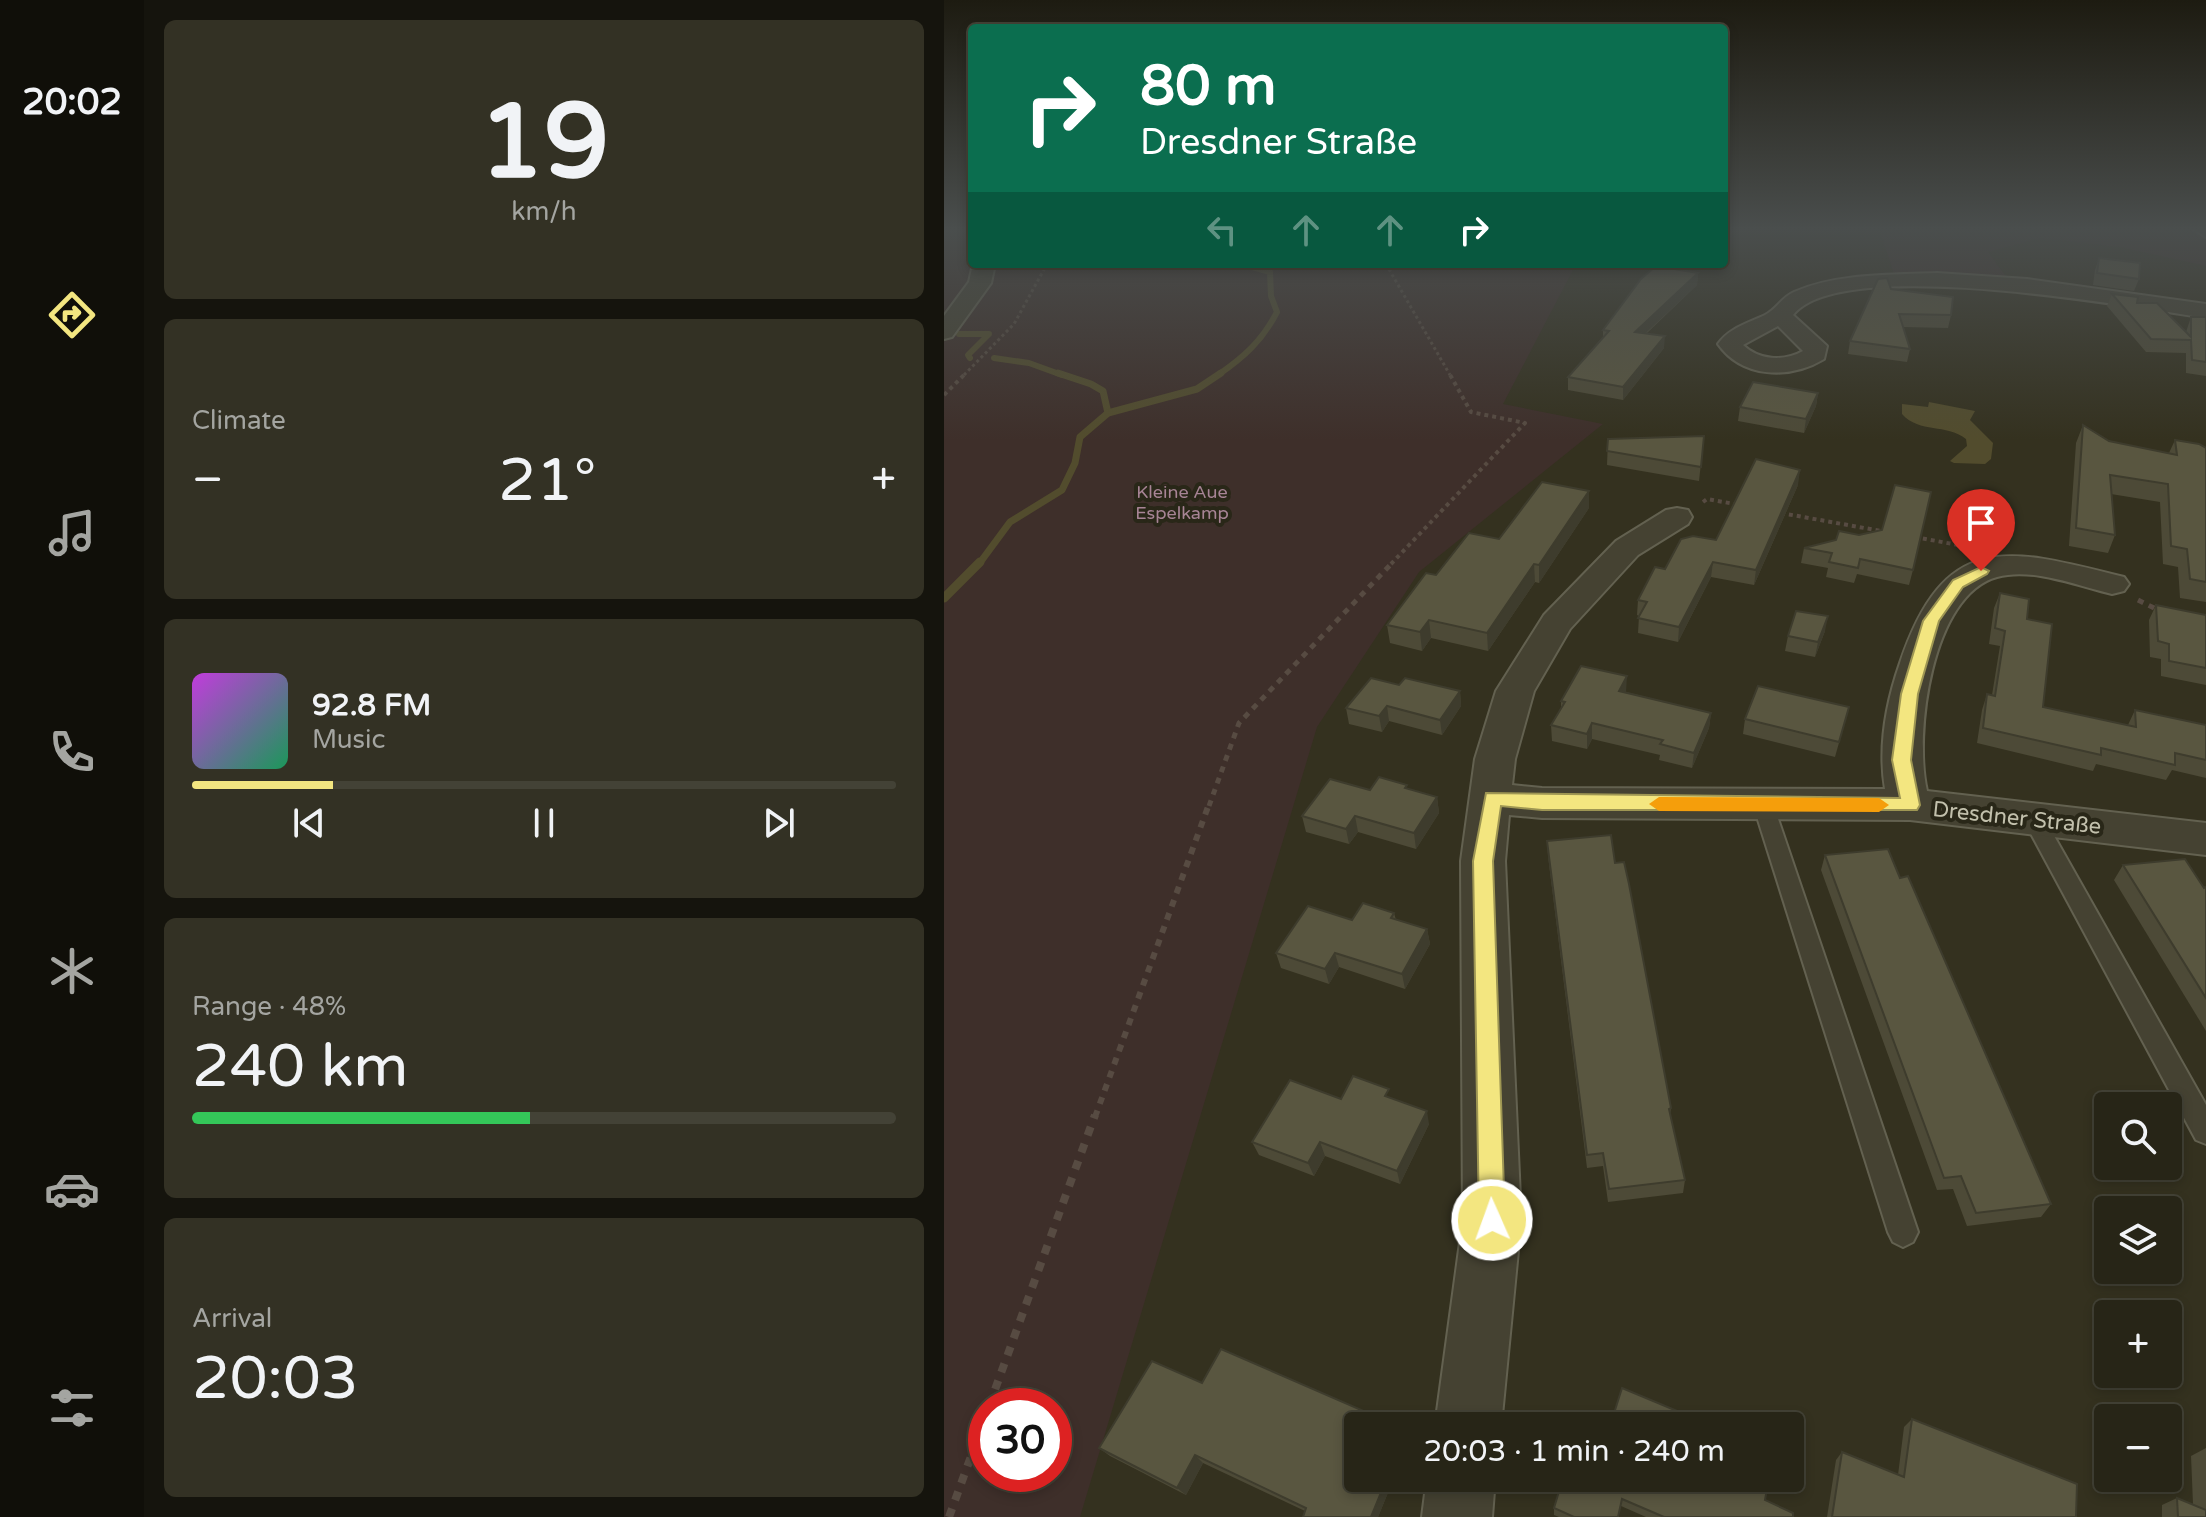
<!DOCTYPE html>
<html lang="en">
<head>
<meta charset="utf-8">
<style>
	body { margin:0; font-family:"Varela Round",sans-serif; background:#333124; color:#f1f3f6; height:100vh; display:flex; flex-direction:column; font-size:30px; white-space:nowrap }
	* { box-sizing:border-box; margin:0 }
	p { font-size:26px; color:#a4a5a1 }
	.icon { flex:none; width:44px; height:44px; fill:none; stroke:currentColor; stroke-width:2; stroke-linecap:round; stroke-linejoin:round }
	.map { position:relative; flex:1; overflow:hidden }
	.side { display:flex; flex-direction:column; gap:20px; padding:20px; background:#15140d; width:800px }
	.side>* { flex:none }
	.guide { position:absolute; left:24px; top:24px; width:760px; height:244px; border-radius:8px; box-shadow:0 4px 12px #0003,0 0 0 2px #434236; background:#0b6e4f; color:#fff; overflow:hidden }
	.fabs { position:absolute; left:1150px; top:1092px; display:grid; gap:16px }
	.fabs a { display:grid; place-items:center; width:88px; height:88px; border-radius:8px; background:#272517; box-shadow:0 4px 12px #0003,0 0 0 2px #434236; font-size:40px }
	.speed { position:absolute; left:24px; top:1388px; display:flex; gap:16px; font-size:40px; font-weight:700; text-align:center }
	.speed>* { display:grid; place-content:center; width:104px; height:104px; border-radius:50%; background:#272517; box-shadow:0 4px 12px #0003,0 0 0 2px #434236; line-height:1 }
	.speed .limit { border:12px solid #d22; background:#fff; color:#111 }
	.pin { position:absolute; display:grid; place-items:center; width:68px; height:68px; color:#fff; margin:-82px -34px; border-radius:50% 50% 50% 0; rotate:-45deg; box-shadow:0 0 8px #0007 }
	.pin .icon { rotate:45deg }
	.me { position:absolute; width:88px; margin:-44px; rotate:358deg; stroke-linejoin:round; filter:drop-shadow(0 0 6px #0008) }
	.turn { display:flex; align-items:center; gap:28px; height:168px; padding:0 40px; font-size:36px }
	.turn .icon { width:104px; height:104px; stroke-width:2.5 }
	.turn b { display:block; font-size:56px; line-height:68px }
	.lanes { display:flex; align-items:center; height:76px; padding:0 40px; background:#0003; justify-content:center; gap:40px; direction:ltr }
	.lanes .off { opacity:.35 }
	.big { font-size:60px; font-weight:600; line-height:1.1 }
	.side .tile { flex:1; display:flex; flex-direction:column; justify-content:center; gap:12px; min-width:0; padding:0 28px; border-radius:12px; background:#333124 }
	.side .dial { align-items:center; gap:0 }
	.dial b { font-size:104px; line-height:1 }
	.song { display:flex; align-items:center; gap:24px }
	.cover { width:96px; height:96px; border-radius:12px; background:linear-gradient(135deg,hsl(290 70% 55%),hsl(150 70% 35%)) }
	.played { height:8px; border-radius:4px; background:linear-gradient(90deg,#f3e680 20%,#434236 20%) }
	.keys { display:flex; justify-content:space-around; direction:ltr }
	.heat { display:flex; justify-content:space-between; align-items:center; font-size:44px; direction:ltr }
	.charge { height:12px; border-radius:6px; background:linear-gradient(90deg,#34c759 48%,#434236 0) }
	.trip { position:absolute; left:400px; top:1412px; width:460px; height:80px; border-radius:8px; background:#272517; box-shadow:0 4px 12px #0003,0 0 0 2px #434236; font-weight:600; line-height:80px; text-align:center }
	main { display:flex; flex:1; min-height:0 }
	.dock { display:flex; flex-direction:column; width:144px; justify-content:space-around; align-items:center; background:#100f09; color:#a4a5a1 }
	.dock .icon { width:56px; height:56px }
	.dock .selected { color:#f3e680 }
	.dock b { font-size:36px; color:#f1f3f6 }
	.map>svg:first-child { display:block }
	.green { fill:#3e2f2a; fill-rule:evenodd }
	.water { fill:#524c2d }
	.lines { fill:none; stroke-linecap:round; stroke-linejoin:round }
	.stream-far2 { stroke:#524c2d; stroke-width:6 }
	.stream-far1 { stroke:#524c2d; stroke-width:7 }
	.stream { stroke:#524c2d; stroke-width:9 }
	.lane-casing { stroke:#636150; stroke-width:4 }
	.street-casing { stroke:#636150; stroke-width:4 }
	.path-far4 { stroke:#574b42; stroke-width:3; stroke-dasharray:3 3; stroke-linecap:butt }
	.path-far3 { stroke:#574b42; stroke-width:4; stroke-dasharray:4 4; stroke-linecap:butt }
	.path-far2 { stroke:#574b42; stroke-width:5; stroke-dasharray:6 6; stroke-linecap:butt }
	.path-far1 { stroke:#574b42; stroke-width:6; stroke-dasharray:7 7; stroke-linecap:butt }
	.path { stroke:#574b42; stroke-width:8; stroke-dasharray:9 9; stroke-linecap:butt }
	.lane { fill:#454232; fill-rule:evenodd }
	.street { fill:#454232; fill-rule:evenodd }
	.wall { fill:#4d4a37 }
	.shaded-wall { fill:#3e3c2d }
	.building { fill:#595640; stroke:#3e3c2d; stroke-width:2 }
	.route { fill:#f3e680; stroke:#9e9653; stroke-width:2 }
	.slow { fill:#f59e0b }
	.labels { text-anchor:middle; stroke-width:8; stroke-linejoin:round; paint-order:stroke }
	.far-park-label { font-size:18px; fill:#a78495; stroke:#292718 }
	.street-label { font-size:22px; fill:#c2c0ac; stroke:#292718 }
</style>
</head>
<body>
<main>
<nav class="dock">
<b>20:02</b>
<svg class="icon selected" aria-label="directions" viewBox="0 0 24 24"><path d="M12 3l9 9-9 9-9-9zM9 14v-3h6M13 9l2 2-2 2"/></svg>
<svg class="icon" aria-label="music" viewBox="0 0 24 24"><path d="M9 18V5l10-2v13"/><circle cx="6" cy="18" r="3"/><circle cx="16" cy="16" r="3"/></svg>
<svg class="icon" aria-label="phone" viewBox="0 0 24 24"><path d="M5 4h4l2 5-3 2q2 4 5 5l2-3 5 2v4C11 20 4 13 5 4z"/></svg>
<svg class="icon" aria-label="climate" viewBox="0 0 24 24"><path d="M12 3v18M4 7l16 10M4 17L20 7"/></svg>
<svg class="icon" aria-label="car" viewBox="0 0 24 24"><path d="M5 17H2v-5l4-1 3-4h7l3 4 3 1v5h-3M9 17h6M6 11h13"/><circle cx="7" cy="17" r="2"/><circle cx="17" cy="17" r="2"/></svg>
<svg class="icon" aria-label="filters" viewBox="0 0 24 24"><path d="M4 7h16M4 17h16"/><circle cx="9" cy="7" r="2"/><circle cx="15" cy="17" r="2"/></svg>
</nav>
<section class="side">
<div class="tile dial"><b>19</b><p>km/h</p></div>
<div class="tile"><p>Climate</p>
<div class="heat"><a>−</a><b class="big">21°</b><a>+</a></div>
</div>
<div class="tile">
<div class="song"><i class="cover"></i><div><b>92.8 FM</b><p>Music</p></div></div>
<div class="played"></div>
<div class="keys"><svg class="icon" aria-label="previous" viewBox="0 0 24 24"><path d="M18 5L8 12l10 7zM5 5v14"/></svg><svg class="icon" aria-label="pause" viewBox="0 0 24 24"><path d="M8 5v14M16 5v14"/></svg><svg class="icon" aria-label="next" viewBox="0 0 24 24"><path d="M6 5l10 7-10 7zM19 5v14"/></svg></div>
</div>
<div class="tile"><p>Range · 48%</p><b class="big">240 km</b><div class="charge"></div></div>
<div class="tile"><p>Arrival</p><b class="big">20:03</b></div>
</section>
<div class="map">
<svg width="1262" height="1517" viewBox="0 0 1262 1517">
	<rect width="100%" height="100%" fill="#34311f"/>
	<!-- green -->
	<g class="green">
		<path d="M0 228H28V264H632L559 404 659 424 475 572 373 727 136 1517H0ZM42 1406H110V1474H42Z"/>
		<path d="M935 228H1248L1262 239V266L1176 247 1096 238 1044 252 1066 282 951 277Z"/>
	</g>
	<!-- water -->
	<path class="water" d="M985 402 1031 411 1026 420 1049 443 1047 459 1041 464 1010 463 1006 461 1023 446 1022 439C1002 423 976 434 958 414V404L984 407Z"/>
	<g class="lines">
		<!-- stream-far2 -->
		<g class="stream-far2">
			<path d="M203 264 305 266 326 272 327 296 333 312C318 341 300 357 274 375"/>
			<path d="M15 334H45L24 355 26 358"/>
			<path d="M50 358 85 363 118 375"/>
		</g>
		<!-- stream-far1 -->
		<g class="stream-far1">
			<path d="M114 373 147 384 159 391 164 413"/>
			<path d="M35 564 66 522 118 490 131 463 136 437 164 413 253 389 277 373"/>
		</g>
		<!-- stream -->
		<path class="stream" d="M0 598 36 562"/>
		<defs>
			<g id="lane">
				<path d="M819 796 826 799 829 804 974 1232 969 1242 959 1247 949 1242 944 1232 809 804 812 799Z"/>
				<path d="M1089 809 1096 811 1262 1105V1144L1252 1140 1078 817 1082 811Z"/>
			</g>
			<g id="street">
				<path d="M1248 228H1262V237Z"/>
				<path d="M29 264H51L47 283 8 337 0 339V316L25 282Z"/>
				<path d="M993 273 1083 279 1262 304V318C1188 307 896 254 849 315L883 346 880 359C845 380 798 378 774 344 785 328 804 323 821 315 833 309 838 297 850 292 893 273 948 275 993 273ZM834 326 859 351C839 362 815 360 799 345Z"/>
				<path d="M733 508 744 510 748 517 744 524 694 555 626 629 590 691 571 759 568 785 598 788 941 789C934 747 942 703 956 663 1001 529 1064 548 1180 577L1185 584 1180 591 1168 594C1133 586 1089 567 1053 577 987 595 970 735 983 791L1262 823V855L966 820 598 818 565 815 561 861 577 1220 557 1426H491L519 1220 517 861 531 759 552 691 600 615 672 541 722 510Z"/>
				<path d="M483 1478H551L548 1517H478Z"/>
			</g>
		</defs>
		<!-- lane casing -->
		<use href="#lane" class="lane-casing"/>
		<!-- street casing -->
		<use href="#street" class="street-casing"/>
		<!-- path-far4 -->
		<g class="path-far4">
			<path d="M442 264 506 375"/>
			<path d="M20 375 70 324 103 264"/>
		</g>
		<!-- path-far3 -->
		<g class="path-far3">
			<path d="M0 395 22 373"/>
			<path d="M759 502 763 499 796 505"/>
			<path d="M837 513 937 531"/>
			<path d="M971 537 1014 545 1018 550"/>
			<path d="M447 564 581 423 527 412 505 373"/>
		</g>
		<!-- path-far2 -->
		<g class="path-far2">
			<path d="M1194 600 1214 610"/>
			<path d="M265 806 295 723 449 562"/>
		</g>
		<!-- path-far1 -->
		<path class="path-far1" d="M151 1117 265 804"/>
		<!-- path -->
		<g class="path">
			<path d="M45 1406 151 1115"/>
			<path d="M5 1517 42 1415"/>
		</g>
		<!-- lane -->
		<use href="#lane" class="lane"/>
		<!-- street -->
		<use href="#street" class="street"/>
	</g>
	<!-- wall -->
	<g class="wall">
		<path d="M1155 258 1195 279 1190 291 1149 285 1151 270Z"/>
		<path d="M754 273 753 285 702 334 720 348 679 400 624 390V377L659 338V330Z"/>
		<path d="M947 289 1007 315 1004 328 959 327 966 349 963 362 904 354 906 341Z"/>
		<path d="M1168 294 1193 303 1242 332 1247 317H1262V376L1242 373V353L1202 352 1163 306Z"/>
		<path d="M874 393 872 406 860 433 794 421 796 407Z"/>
		<path d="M1139 425 1165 441 1225 453 1231 440 1262 448V602L1236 598 1234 567 1219 564 1216 502 1167 494 1171 535 1164 553 1125 546 1132 443Z"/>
		<path d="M760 436 755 481 663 465 664 439Z"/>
		<path d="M854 485 810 585 767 577 734 642 694 633 695 616 693 615 694 600 721 569 772 540Z"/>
		<path d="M645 508 595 583 591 582 544 651 487 638 478 651 446 643 443 625 492 575 555 539Z"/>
		<path d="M860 548 969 570 965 585 913 574 910 583 882 577 884 568 857 563Z"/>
		<path d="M1056 593 1083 619 1099 707 1184 725 1191 710 1262 725V778L1228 770 1222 780 1152 764 1149 771 1033 743 1038 710 1043 694 1048 695 1056 646 1045 644 1050 608Z"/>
		<path d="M1212 605 1262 615V685L1217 676V659L1206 657 1205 620Z"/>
		<path d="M881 631 871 657 841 651 844 636Z"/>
		<path d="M455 685 516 691 517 706 498 735 445 721 438 732 405 724 402 708Z"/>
		<path d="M682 692 767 713 765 728 748 768 715 760 716 755 648 739 643 749 608 741 607 725 617 709V701Z"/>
		<path d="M905 707 891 757 799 734 801 719Z"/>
		<path d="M464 789 493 797 495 813 472 849 414 832 405 844 362 832 358 816 426 790Z"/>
		<path d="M603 841 671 863 727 1108 726 1116 741 1180 739 1193 664 1202 659 1166 643 1168 604 856Z"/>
		<path d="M881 855 956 878 1107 1204 1097 1217 1023 1226 1009 1189 993 1190 877 870Z"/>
		<path d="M1179 865 1262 887V1031L1170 880Z"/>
		<path d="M450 913 452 920 483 929 486 944 461 989 395 967 385 984 337 968 332 953 408 920Z"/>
		<path d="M447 1098 485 1124 456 1184 381 1156 370 1176 315 1155 308 1142 397 1099Z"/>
		<path d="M258 1383 438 1419 442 1426H414V1478H450L434 1517H359L361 1511 259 1463 242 1495 166 1456 155 1448Z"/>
		<path d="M968 1419 1132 1517H883L892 1460 898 1452 954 1475 960 1427Z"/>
		<path d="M1262 1448V1517H1218V1505L1233 1498 1249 1504 1247 1456Z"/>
		<path d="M619 1478 821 1500 849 1517H702L677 1506 674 1517H615L610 1515V1508Z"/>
	</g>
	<!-- shaded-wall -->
	<g class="shaded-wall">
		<path d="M754 273 753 285 690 344 691 332Z"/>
		<path d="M721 336 720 348 679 400V387Z"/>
		<path d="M874 393 872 406 860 433 862 419Z"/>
		<path d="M856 470 854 485 810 585 812 570Z"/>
		<path d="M645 491V508L595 583V565Z"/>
		<path d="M769 562 767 577 734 642 735 627Z"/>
		<path d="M590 564 591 582 544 651 543 633Z"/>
		<path d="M884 616 881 631 871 657 874 642Z"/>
		<path d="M485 620 487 638 478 651 476 632Z"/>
		<path d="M683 676 682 692 675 706V691Z"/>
		<path d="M516 691 517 706 498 735 496 720Z"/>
		<path d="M443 706 445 721 438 732 435 716Z"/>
		<path d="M767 713 765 728 748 768 750 753Z"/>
		<path d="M648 723V739L643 749V734Z"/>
		<path d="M493 797 495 813 472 849 470 833Z"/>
		<path d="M411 816 414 832 405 844 402 829Z"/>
		<path d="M483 929 486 944 461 989 458 974Z"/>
		<path d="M391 953 395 967 385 984 381 969Z"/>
		<path d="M483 1111 485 1124 456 1184 453 1171Z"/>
		<path d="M376 1142 381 1156 370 1176 364 1163Z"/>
		<path d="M251 1455 259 1463 242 1495 233 1488Z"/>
		<path d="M443 1478H450L434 1517H427Z"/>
	</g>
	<!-- building -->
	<g class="building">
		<path d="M1155 258 1196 263 1195 279 1153 273Z"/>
		<path d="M712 266 754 273 691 332 721 336 679 387 624 377 665 331 659 330 697 279Z"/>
		<path d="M943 278 947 289 1009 297 1007 315 955 314 966 349 906 341 934 279Z"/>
		<path d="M1168 294 1194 297 1193 303H1213L1247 337V317H1262V362L1248 360 1247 340 1207 339Z"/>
		<path d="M809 382 874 393 862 419 796 407Z"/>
		<path d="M1139 425 1165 441 1233 455 1231 440 1255 444 1262 448V582L1246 579 1243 549 1227 546 1224 484 1166 475 1171 535 1132 528Z"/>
		<path d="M760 436 757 467 663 451 664 439Z"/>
		<path d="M812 459 856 470 812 570 769 562 735 627 694 618 703 602 694 600 711 567 721 569 737 539 749 536 772 540Z"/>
		<path d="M598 482 645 491 595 565 590 564 543 633 485 620 476 632 443 625 482 573 492 575 525 533 555 539Z"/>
		<path d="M951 485 987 492 969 570 916 559 914 568 885 562 888 553 860 548 892 540 895 531 915 535 938 530Z"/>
		<path d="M1056 593 1085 599 1083 619 1108 624 1099 707 1192 727 1191 710 1262 725V760L1231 753V765L1157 748V755L1039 728 1043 694 1051 696 1061 631 1051 628Z"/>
		<path d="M1212 605 1262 615V668L1225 661V644L1214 641Z"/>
		<path d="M852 611 884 616 874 642 844 636Z"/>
		<path d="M637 666 683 676 675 691 767 713 750 753 716 744 719 740 648 723 643 734 607 725 621 702 617 701Z"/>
		<path d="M427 678 455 685 461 678 516 691 496 720 443 706 435 716 402 708Z"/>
		<path d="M814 686 905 707 895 742 801 719Z"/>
		<path d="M435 777 463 785 461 788 493 797 470 833 411 816 402 829 358 816 386 779 426 790Z"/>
		<path d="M667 835 671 863 680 862 685 884 727 1108 725 1109 741 1180 665 1189 659 1153 643 1155 603 841Z"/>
		<path d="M944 849 956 878 964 876 1107 1204 1032 1213 1017 1176 1000 1178 881 855Z"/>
		<path d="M1241 859 1260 888 1262 887V998L1179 865Z"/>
		<path d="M419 903 450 913 447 918 483 929 458 974 391 953 381 969 332 953 364 906 408 920Z"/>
		<path d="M409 1076 445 1089 441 1096 483 1111 453 1171 376 1142 364 1163 308 1142 346 1080 397 1099Z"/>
		<path d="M277 1349 438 1419 435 1426H414V1478H443L427 1517H359L362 1508 251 1455 233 1488 155 1448 208 1361 258 1383Z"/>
		<path d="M678 1388 769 1426H666Z"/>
		<path d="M968 1419 1133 1484 1132 1517H888L898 1452 960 1477Z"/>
		<path d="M619 1478H825L821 1500 849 1513V1517H720L678 1499 674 1517H630L610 1508Z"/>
		<path d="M1233 1498 1262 1510V1517H1234Z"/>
	</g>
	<!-- sky -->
	<linearGradient id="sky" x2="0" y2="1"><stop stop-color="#1d1b11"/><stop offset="0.52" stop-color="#4a4e4d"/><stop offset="1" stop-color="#4a4e4d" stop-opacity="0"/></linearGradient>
	<rect width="1262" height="440" fill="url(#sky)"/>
	<!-- route -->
	<path class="route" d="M1037 567 1045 571 1043 574 1019 587 995 621 974 694 967 760 976 805 973 810H598L557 806 549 861 561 1220 557 1229 548 1233 539 1229 535 1220 529 861 542 793 956 798 948 760 957 694 979 621 1009 580Z"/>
	<!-- slow -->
	<path class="slow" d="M715 797 935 798 945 805 935 812 715 811 705 804Z"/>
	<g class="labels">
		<!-- far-park labels -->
		<g class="far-park-label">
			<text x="238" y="498">Kleine Aue<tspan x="238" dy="21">Espelkamp</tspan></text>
		</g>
		<!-- street labels -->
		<g class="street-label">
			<text transform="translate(1073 817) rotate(6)" y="8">Dresdner Straße</text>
		</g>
	</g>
</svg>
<div class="fabs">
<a><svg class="icon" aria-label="search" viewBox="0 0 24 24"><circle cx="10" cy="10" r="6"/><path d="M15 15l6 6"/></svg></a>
<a><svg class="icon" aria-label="layers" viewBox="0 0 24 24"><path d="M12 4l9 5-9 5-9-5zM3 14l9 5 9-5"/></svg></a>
<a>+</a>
<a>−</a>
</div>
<div class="speed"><div class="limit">30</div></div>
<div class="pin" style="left:1037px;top:571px;background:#d93025"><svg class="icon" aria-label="arrive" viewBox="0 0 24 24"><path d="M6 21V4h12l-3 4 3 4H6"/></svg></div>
<svg class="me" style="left:548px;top:1220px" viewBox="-20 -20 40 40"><circle r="17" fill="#f3e680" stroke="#fff" stroke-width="3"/><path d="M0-11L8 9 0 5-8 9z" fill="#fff"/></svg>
<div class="trip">20:03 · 1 min · 240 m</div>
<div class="guide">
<div class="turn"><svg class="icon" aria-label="right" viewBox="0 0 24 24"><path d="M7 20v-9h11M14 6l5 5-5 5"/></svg><div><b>80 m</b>Dresdner Straße</div></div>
<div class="lanes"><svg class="icon off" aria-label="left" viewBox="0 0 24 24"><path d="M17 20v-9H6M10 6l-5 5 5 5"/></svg><svg class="icon off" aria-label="ahead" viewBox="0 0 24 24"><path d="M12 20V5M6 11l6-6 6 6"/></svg><svg class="icon off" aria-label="ahead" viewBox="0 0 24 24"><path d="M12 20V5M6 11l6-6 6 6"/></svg><svg class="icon" aria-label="right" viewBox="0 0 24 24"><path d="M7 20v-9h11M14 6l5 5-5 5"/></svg></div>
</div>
</div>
</main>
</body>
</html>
